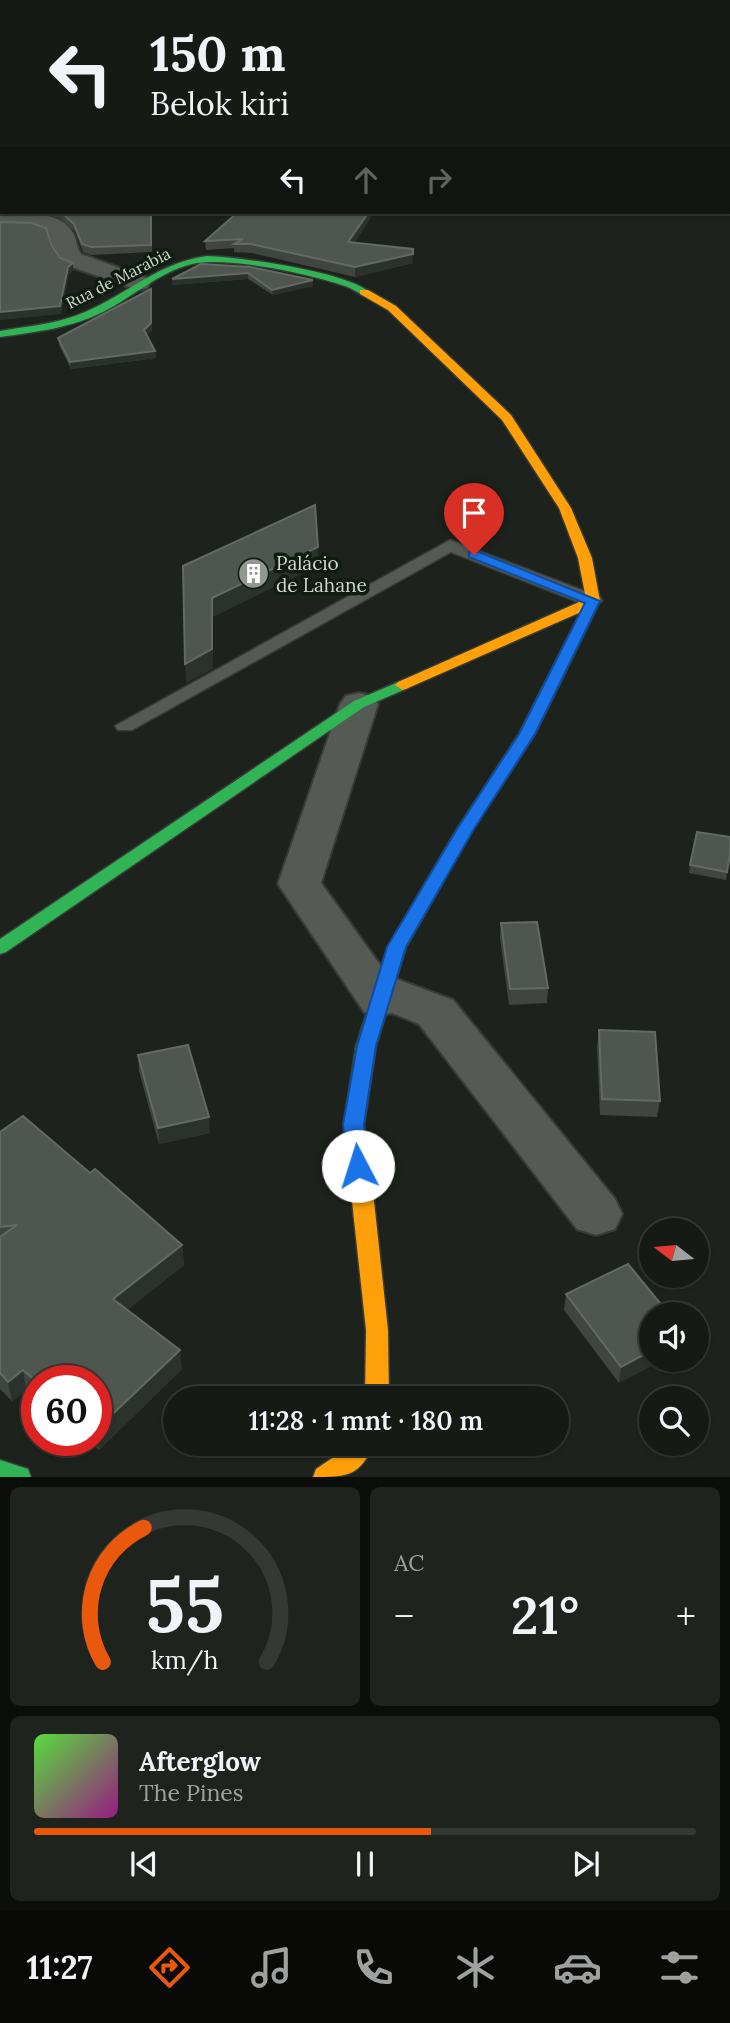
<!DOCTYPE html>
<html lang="id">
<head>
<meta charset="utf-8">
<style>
	body { margin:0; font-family:Lora,serif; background:#1f231e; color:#f1f3f6; height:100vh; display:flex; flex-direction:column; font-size:26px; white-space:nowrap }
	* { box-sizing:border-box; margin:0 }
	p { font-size:23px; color:#9ea1a0 }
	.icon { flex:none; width:38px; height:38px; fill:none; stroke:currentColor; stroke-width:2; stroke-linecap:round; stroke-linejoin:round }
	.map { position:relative; height:1477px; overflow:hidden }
	.details { display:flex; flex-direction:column; gap:10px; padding:10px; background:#0c0e0c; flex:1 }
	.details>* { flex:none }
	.banner { position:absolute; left:0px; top:0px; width:732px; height:214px; box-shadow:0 2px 5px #0004,0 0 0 2px #353834; background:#161a15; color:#f1f3f6; overflow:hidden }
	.needle { width:46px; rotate:286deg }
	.tools { position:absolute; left:639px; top:1218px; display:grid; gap:14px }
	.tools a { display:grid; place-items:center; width:70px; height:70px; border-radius:50%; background:#161a15; box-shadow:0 2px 5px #0004,0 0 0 2px #353834; font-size:35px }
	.speed { position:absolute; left:21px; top:1365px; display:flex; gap:14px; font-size:35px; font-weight:700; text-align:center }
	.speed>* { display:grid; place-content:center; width:91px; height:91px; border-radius:50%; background:#161a15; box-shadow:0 2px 5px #0004,0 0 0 2px #353834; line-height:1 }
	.speed .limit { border:10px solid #d22; background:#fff; color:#111 }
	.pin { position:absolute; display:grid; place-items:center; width:60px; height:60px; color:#fff; margin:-72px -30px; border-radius:50% 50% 50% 0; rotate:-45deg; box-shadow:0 0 7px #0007 }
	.pin .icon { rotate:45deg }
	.me { position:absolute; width:77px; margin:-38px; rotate:355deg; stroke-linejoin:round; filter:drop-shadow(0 0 5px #0008) }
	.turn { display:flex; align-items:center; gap:24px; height:147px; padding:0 35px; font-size:32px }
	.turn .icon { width:91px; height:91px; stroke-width:2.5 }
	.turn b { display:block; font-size:49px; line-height:60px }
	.lanes { display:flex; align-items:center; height:66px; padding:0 35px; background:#0003; justify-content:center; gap:35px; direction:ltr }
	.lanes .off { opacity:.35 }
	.big { font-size:52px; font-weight:600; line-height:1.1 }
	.details .tile { flex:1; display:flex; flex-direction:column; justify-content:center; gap:10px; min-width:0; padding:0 24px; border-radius:10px; background:#1f231e }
	.details .dial { align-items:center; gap:0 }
	.dial svg { height:182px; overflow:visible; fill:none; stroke:#353834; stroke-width:7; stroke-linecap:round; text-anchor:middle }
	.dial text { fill:#f1f3f6; stroke:none }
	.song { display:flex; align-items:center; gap:21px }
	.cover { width:84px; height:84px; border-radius:10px; background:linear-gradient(135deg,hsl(110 70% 55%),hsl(310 70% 35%)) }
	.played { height:7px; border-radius:4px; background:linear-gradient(90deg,#ea580c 60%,#353834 60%) }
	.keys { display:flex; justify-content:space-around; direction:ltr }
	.heat { display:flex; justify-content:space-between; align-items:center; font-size:38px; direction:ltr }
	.details .tiles { flex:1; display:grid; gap:10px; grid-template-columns:1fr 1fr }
	.tile:last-child { grid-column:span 2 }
	.trip { position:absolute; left:163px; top:1386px; width:406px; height:70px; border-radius:35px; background:#161a15; box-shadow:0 2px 5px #0004,0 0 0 2px #353834; font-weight:600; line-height:70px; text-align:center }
	.tabs { display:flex; height:112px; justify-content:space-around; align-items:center; background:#090a08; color:#9ea1a0 }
	.tabs .icon { width:49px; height:49px }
	.tabs .selected { color:#ea580c }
	.tabs b { font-size:32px; color:#f1f3f6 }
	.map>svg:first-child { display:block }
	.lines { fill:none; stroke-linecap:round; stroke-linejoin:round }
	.lane-casing { stroke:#373d36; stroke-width:3 }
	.street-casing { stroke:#373d36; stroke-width:4 }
	.fast-casing { stroke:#373d36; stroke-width:3 }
	.slow-casing { stroke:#373d36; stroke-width:3 }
	.lane { fill:#555a54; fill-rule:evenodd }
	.street { fill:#555a54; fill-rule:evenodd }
	.fast { fill:#30b455; fill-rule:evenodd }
	.slow { fill:#ff9f0a; fill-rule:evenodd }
	.wall { fill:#404540 }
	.shaded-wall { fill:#2b312b }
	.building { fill:#4f554f; stroke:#636963; stroke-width:2 }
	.route { fill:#1a73e8; stroke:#114b97; stroke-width:2 }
	.labels { text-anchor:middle; stroke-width:7; stroke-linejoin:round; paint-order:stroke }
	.far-street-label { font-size:16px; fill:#cfd7ce; stroke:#111c10 }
	.poi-label { font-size:19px; fill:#cfd7ce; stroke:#111c10; text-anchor:start }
</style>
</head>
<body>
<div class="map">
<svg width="730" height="1477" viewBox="0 0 730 1477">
	<rect width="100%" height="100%" fill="#1d231c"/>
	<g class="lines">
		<defs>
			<path id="lane" d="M450 540 600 597 602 601 593 607 586 605 451 552 132 730H118L115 726Z"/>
			<g id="street">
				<path d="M109 0H127L108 2Z"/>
				<path d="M0 213C23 213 60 210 73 233 77 240 76 247 81 254L147 278 150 283 147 288 138 290 63 264 55 253 49 233 33 228 0 227Z"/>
				<path d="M359 693 372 696 378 704 321 883 388 976 453 1000 615 1199 622 1214 615 1229 596 1235 577 1229 419 1024 392 1013 380 1016 364 1012 278 884 340 704 346 696Z"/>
			</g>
			<g id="fast">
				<path d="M0 7H2L0 14Z"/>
				<path d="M207 256C241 257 346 272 369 292L364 295C357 293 352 288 345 286 310 274 228 256 192 264 159 272 133 297 103 312 71 328 35 332 0 337V331C28 326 58 324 85 312 127 294 160 262 207 256Z"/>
				<path d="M403 680 408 682 411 685 408 688 364 707 6 952 0 954V939L354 701Z"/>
				<path d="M505 763 513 768 473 829 406 947 376 1046 364 1124 373 1192 370 1198 362 1200 354 1198 351 1192 344 1124 356 1046 388 947 457 829 499 765Z"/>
				<path d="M0 1460 28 1469 31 1477H0Z"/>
			</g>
			<g id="slow">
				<path d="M360 290H368L396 306 511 415 571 508 592 558 600 601 535 734 511 771H499L497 768 519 734 581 612 408 688 403 690 395 685 398 682 586 599 578 558 559 508 502 420 388 310 360 294Z"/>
				<path d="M362 1184 370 1186 373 1192 388 1330 389 1398H365L366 1330 351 1192 354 1186Z"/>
				<path d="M350 1444H374C360 1477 346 1477 313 1477L316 1469 347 1448Z"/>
			</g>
		</defs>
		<!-- lane casing -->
		<use href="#lane" class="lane-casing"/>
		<!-- street casing -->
		<use href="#street" class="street-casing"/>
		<!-- fast casing -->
		<use href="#fast" class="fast-casing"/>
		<!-- slow casing -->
		<use href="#slow" class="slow-casing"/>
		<!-- lane -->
		<use href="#lane" class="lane"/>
		<!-- street -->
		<use href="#street" class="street"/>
		<!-- fast -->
		<use href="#fast" class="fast"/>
		<!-- slow -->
		<use href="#slow" class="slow"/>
	</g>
	<!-- wall -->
	<g class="wall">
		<path d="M221 0H519L526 2H225Z"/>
		<path d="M35 212H152V252L91 255 83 252 75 231 60 218Z"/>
		<path d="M238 212H371V217L354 243 413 263 355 277 252 253 234 252V248L206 250 205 241Z"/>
		<path d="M201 264 313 280V286L273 295 248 279 172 285Z"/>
		<path d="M152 330 147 335 155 351 156 358 71 369 59 345 58 338Z"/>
		<path d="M730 854 726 880 689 873 690 865Z"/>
		<path d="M501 923 548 988 547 1003 509 1005 500 938Z"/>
		<path d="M599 1030 660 1101 657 1117 600 1115 597 1046Z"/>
		<path d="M138 1055 210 1133 159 1144 139 1071Z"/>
		<path d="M0 1132 90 1173 182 1245 184 1265 127 1310 182 1369 99 1450 87 1440H96V1381H37V1398L26 1390 12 1401 0 1389Z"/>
		<path d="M566 1294 669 1314 619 1383 564 1310Z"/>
	</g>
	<!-- shaded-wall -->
	<g class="shaded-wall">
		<path d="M369 212H371V217L348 251V242Z"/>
		<path d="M413 254V263L355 277V267Z"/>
		<path d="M73 263V270L69 275 61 314 0 320V312Z"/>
		<path d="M248 273V279L172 285V279Z"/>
		<path d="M313 280V286L273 295 272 290Z"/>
		<path d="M152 296V330L145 337 144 330Z"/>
		<path d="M155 351 156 358 71 369 70 362Z"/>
		<path d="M318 547 319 565 213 617V669L186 683 185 664 212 598Z"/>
		<path d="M209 1117 210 1133 159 1144 158 1128Z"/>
		<path d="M182 1245 184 1265 116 1319 113 1299Z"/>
		<path d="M180 1350 182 1369 99 1450 96 1430Z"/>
		<path d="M651 1351V1360H664L619 1383 621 1367Z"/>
		<path d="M23 1370 26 1390 12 1401 8 1382Z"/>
	</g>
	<!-- building -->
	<g class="building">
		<path d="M235 0H519L526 2H239Z"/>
		<path d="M668 0H682L689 2H664Z"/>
		<rect x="0" y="189" width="2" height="15"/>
		<path d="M61 212H151V245L91 247 82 244 74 224Z"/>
		<path d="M238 212H369L348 242 413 249V254L355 267 251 244H234L243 239 205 241Z"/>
		<path d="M0 222 32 223 46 228 52 246 60 258 73 263 68 267 60 306 0 312Z"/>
		<path d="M201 264 250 267 313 280 272 290 248 273 172 279Z"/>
		<path d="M151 289V323L144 330 155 351 70 362 58 338Z"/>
		<path d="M315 505 318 547 212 598V649L185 664 183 566Z"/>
		<path d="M697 832 730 837V854L727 872 690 865Z"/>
		<path d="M537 922 548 988 510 989 501 923Z"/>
		<path d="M599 1030 655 1032 660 1101 602 1099Z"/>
		<path d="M188 1045 209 1117 158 1128 138 1055Z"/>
		<path d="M23 1116 90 1173 95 1169 182 1245 113 1299 180 1350 96 1430V1381H37V1382L23 1370 8 1382 0 1373V1237L17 1225 0 1227V1132Z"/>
		<path d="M628 1264 669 1314H651V1351L621 1367 566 1294Z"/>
	</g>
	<!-- route -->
	<path class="route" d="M469 552H479L600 601 535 734 474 829 406 947 376 1046 364 1124 368 1166 365 1172H350L347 1166 343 1124 357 1046 387 947 457 829 519 734 585 603 469 557Z"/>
	<!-- icons -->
	<defs>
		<symbol id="building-disc" viewBox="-11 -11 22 22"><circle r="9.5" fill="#919890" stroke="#111c10"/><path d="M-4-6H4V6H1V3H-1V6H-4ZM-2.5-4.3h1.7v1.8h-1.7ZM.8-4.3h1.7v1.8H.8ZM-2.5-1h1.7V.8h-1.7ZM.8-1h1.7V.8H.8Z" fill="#fff"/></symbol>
	</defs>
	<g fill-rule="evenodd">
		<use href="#building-disc" x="236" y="556" width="35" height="35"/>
	</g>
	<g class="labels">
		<!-- far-street labels -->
		<g class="far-street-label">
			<text transform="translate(118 278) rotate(-27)" y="6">Rua de Marabia</text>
		</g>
		<!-- poi labels -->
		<g class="poi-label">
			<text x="276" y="570">Palácio<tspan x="276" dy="22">de Lahane</tspan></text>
		</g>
	</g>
</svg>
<div class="tools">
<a><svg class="needle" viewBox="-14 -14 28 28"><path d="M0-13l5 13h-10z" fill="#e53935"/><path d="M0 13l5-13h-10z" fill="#9ea1a0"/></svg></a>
<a><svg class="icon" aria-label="sound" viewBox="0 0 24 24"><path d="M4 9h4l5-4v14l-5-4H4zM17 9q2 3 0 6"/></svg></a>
<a><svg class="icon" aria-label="search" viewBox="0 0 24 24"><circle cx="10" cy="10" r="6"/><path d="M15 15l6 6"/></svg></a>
</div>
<div class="speed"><div class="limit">60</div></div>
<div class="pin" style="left:474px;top:555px;background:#d93025"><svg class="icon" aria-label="arrive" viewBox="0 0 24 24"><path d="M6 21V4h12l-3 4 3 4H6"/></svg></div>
<svg class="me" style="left:358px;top:1166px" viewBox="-20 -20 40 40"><circle r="19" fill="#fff"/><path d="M0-13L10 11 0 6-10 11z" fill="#1a73e8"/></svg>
<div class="trip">11:28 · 1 mnt · 180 m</div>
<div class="banner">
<div class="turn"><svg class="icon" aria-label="left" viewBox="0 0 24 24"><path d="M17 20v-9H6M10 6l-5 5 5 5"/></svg><div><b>150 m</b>Belok kiri</div></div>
<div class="lanes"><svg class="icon" aria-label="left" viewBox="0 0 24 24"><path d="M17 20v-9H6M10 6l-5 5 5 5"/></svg><svg class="icon off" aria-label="ahead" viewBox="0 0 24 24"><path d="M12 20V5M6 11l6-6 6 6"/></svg><svg class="icon off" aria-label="right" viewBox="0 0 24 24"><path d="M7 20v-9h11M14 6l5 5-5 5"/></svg></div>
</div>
</div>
<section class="details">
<div class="tiles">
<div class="tile dial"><svg viewBox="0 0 100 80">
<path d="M14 69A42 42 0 1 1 86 69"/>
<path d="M14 69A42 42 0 0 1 32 10" stroke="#ea580c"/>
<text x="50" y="56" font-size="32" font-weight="700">55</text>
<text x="50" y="72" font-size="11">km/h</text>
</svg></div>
<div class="tile"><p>AC</p>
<div class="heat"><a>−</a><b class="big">21°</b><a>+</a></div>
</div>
<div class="tile">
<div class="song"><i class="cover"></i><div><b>Afterglow</b><p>The Pines</p></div></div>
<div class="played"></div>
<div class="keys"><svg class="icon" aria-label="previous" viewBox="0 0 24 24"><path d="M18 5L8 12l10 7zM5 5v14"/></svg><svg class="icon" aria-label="pause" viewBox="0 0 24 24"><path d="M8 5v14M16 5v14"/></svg><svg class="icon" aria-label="next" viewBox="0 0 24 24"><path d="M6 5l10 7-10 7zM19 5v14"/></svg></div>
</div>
</div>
</section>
<nav class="tabs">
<b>11:27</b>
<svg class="icon selected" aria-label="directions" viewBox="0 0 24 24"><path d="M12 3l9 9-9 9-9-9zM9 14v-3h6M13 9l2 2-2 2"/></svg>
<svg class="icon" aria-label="music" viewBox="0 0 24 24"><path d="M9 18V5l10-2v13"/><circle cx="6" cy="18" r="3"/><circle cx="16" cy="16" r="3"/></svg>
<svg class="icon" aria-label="phone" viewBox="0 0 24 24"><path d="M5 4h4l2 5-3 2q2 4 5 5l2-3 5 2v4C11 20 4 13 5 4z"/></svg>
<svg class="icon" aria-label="climate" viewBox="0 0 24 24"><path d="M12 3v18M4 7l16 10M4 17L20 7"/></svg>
<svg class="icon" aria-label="car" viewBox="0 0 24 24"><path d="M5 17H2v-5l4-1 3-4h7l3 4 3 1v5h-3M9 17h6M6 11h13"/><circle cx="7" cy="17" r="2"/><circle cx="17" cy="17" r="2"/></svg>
<svg class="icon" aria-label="filters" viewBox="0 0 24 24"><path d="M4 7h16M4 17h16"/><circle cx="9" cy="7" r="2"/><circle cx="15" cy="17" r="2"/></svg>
</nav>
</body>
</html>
